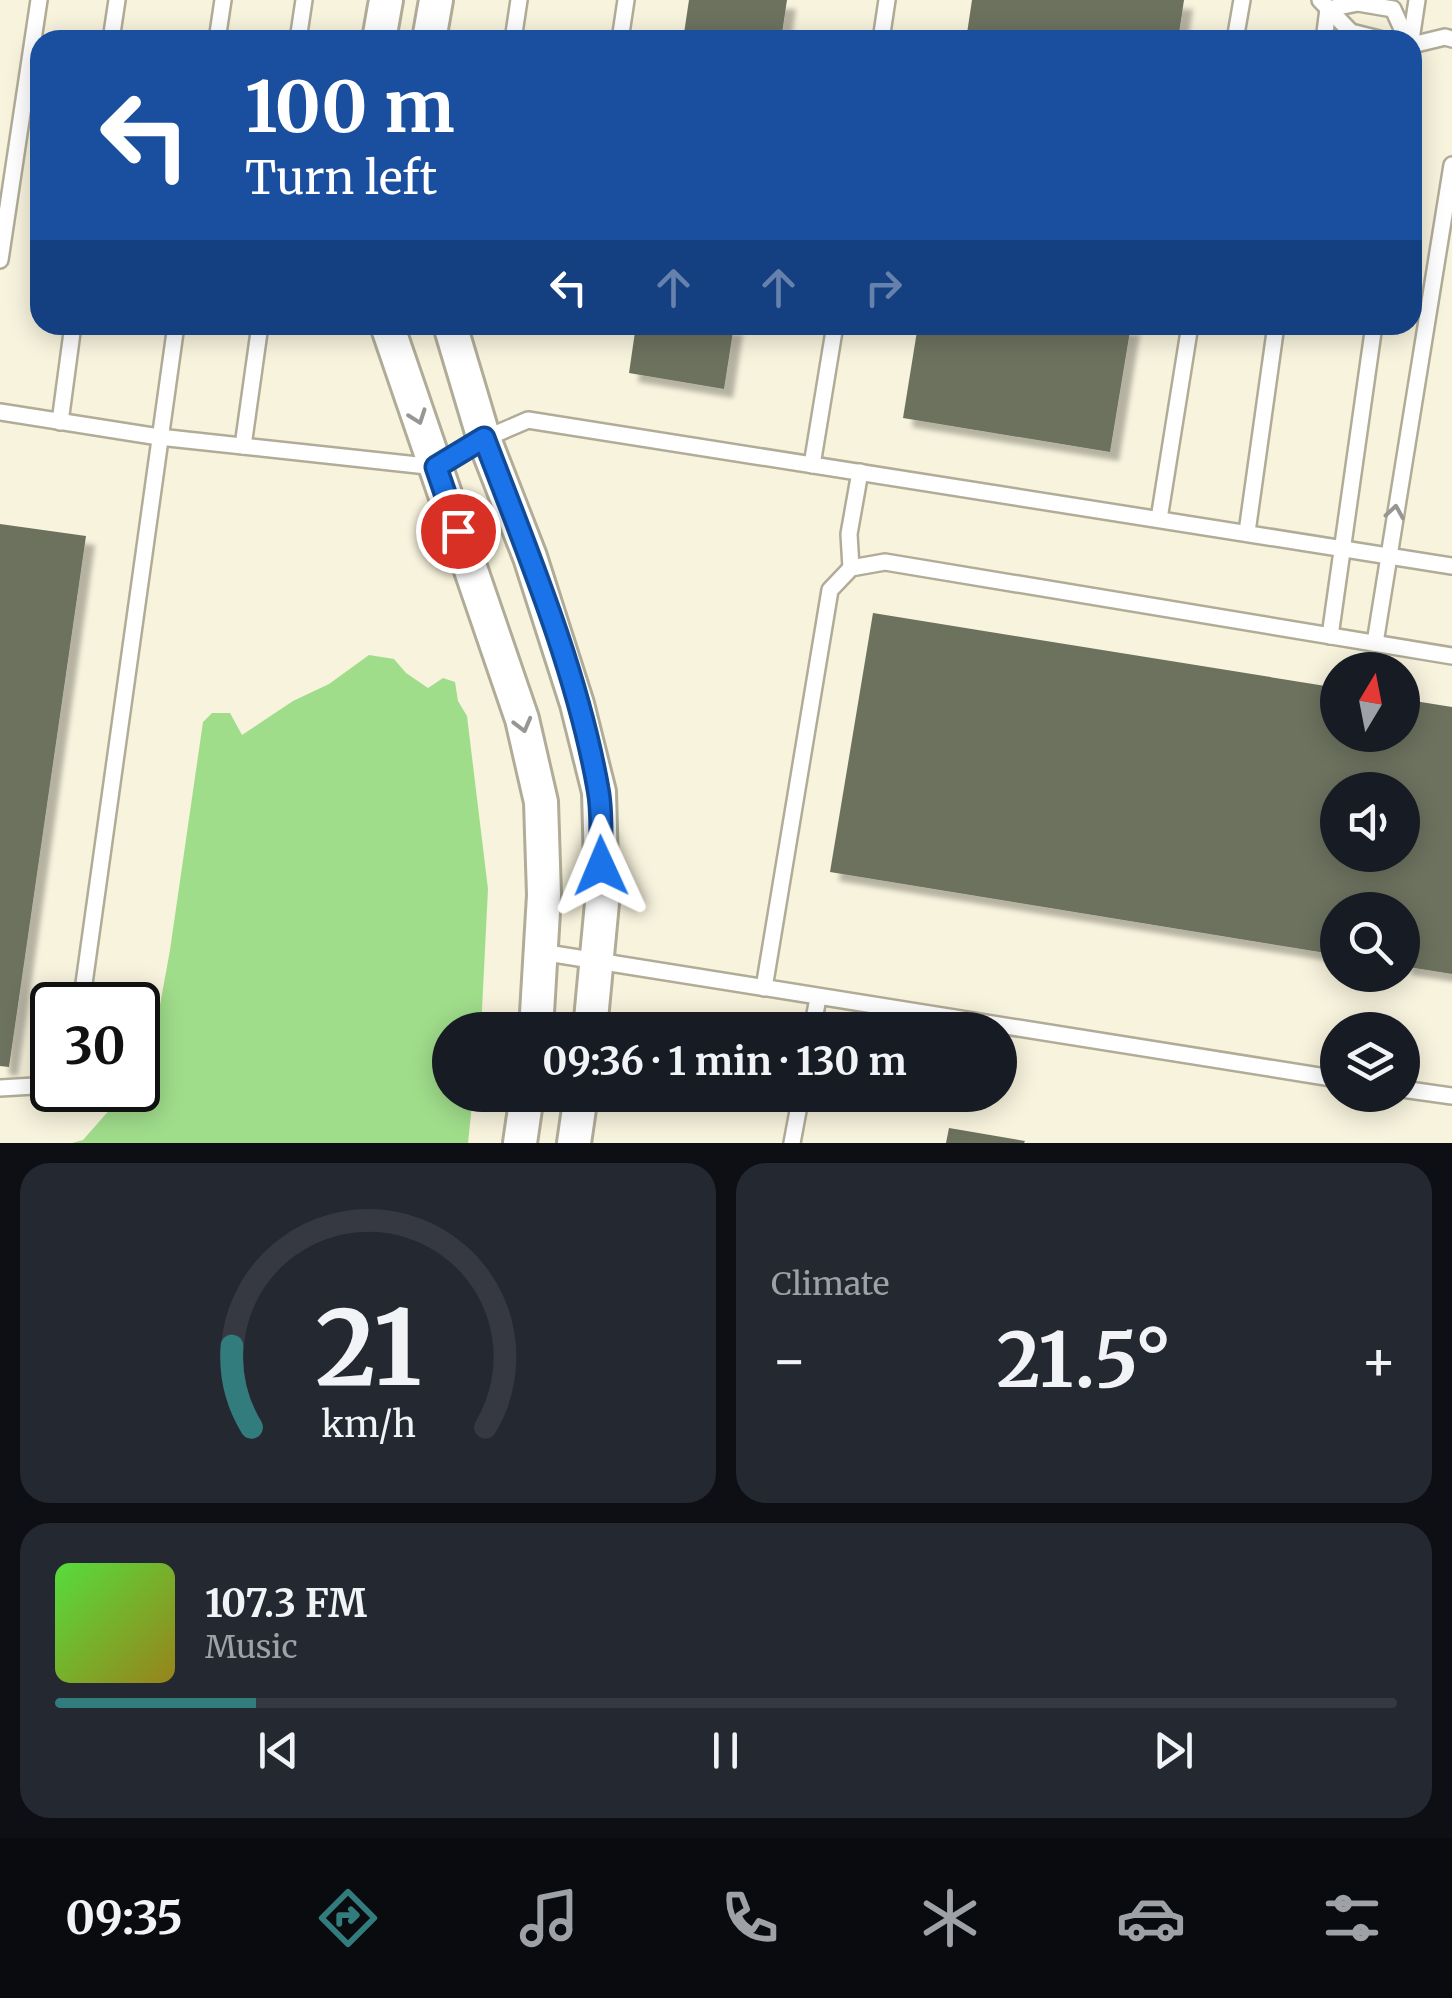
<!DOCTYPE html>
<html lang="en">
<head>
<meta charset="utf-8">
<style>
	body { margin:0; font-family:Merriweather,serif; background:#242831; color:#f1f3f6; height:100vh; display:flex; flex-direction:column; font-size:38px; white-space:nowrap }
	* { box-sizing:border-box; margin:0 }
	p { font-size:32px; color:#9ea1a6 }
	.icon { flex:none; width:55px; height:55px; fill:none; stroke:currentColor; stroke-width:2; stroke-linecap:round; stroke-linejoin:round }
	.map { position:relative; height:1143px; overflow:hidden }
	.sheet { display:flex; flex-direction:column; gap:20px; padding:20px; background:#0d0f14; flex:1 }
	.sheet>* { flex:none }
	.top-card { position:absolute; left:30px; top:30px; width:1392px; height:305px; border-radius:30px; box-shadow:0 5px 25px #0003; background:#1a4fa0; color:#fff; overflow:hidden }
	.needle { width:65px; rotate:10deg }
	.buttons { position:absolute; left:1320px; top:652px; display:grid; gap:20px }
	.buttons a { display:grid; place-items:center; width:100px; height:100px; border-radius:50%; background:#171b24; box-shadow:0 5px 25px #0003; font-size:50px }
	.speed { position:absolute; left:30px; top:982px; display:flex; gap:20px; font-size:50px; font-weight:700; text-align:center }
	.speed>* { display:grid; place-content:center; width:130px; height:130px; border-radius:50%; background:#171b24; box-shadow:0 5px 25px #0003; line-height:1 }
	.speed .limit { border:5px solid #111; border-radius:15px; background:#fff; color:#111 }
	.pin { position:absolute; display:grid; place-items:center; width:85px; height:85px; color:#fff; margin:-42px; border:5px solid #fff; border-radius:50%; box-shadow:0 2px 10px #0007 }
	.me { position:absolute; width:110px; margin:-55px; rotate:359deg; stroke-linejoin:round; filter:drop-shadow(0 0 8px #0008) }
	.turn { display:flex; align-items:center; gap:35px; height:210px; padding:0 50px; font-size:45px }
	.turn .icon { width:130px; height:130px; stroke-width:2.5 }
	.turn b { display:block; font-size:70px; line-height:85px }
	.lanes { display:flex; align-items:center; height:95px; padding:0 50px; background:#0003; justify-content:center; gap:50px; direction:ltr }
	.lanes .off { opacity:.35 }
	.big { font-size:75px; font-weight:700; line-height:1.1 }
	.sheet .tile { flex:1; display:flex; flex-direction:column; justify-content:center; gap:15px; min-width:0; padding:0 35px; border-radius:30px; background:#242831 }
	.sheet .dial { align-items:center; gap:0 }
	.dial svg { height:260px; overflow:visible; fill:none; stroke:#363941; stroke-width:7; stroke-linecap:round; text-anchor:middle }
	.dial text { fill:#f1f3f6; stroke:none }
	.song { display:flex; align-items:center; gap:30px }
	.cover { width:120px; height:120px; border-radius:15px; background:linear-gradient(135deg,hsl(110 70% 55%),hsl(50 70% 35%)) }
	.played { height:10px; border-radius:5px; background:linear-gradient(90deg,#337c7d 15%,#363941 15%) }
	.keys { display:flex; justify-content:space-around; direction:ltr }
	.heat { display:flex; justify-content:space-between; align-items:center; font-size:55px; direction:ltr }
	.sheet .tiles { flex:1; display:grid; gap:20px; grid-template-columns:1fr 1fr }
	.tile:last-child { grid-column:span 2 }
	.trip { position:absolute; left:432px; top:1012px; width:585px; height:100px; border-radius:50px; background:#171b24; box-shadow:0 5px 25px #0003; font-weight:700; line-height:100px; text-align:center }
	.menu { display:flex; height:160px; justify-content:space-around; align-items:center; background:#090b0e; color:#9ea1a6 }
	.menu .icon { width:70px; height:70px }
	.menu .on { color:#337c7d }
	.menu b { font-size:45px; color:#f1f3f6 }
	.map>svg:first-child { display:block }
	.water { fill:#a0dd8b }
	.building { fill:#6d725e; fill-rule:evenodd; filter:url(#shadow) }
	.lines { fill:none; stroke-linecap:round; stroke-linejoin:round }
	.lane-casing { stroke:#b0ac98; stroke-width:20 }
	.street-casing { stroke:#b0ac98; stroke-width:38 }
	.lane { stroke:#fff; stroke-width:15 }
	.street { stroke:#fff; stroke-width:32 }
	.oneway { stroke:#979693 }
	.route-casing { stroke:#114b97; stroke-width:25 }
	.route { stroke:#1a73e8; stroke-width:18 }
</style>
</head>
<body>
<div class="map">
<svg width="1452" height="1143" viewBox="0 0 1452 1143">
	<defs>
		<filter id="shadow"><feDropShadow dx="9" dy="9" stdDeviation="2.5" flood-color="#0004"/></filter>
	</defs>
	<rect width="100%" height="100%" fill="#f7f3dd"/>
	<!-- water -->
	<path class="water" d="M369 655 394 659 406 673 428 688 443 678 455 682 458 701 467 716 488 889 481 1030H450V1095H473L468 1143H72L83 1140 127 1090H138V1072L152 1049 170 950 203 722 212 713H230L242 735 293 701 329 684Z"/>
	<!-- building -->
	<g class="building">
		<path d="M689 0H787L781 40H683Z"/>
		<path d="M972 0H1184L1178 40H966Z"/>
		<path d="M636 325H734L724 389 629 373Z"/>
		<path d="M918 325H1131L1110 452 903 418Z"/>
		<path d="M0 524 86 536 9 1067 0 1066Z"/>
		<path d="M873 613 1338 688V735H1402V699L1452 707V974L1402 966V910H1338V955L830 872ZM1338 790H1402V855H1338Z"/>
		<path d="M949 1128 1025 1141 1024 1143H946Z"/>
	</g>
	<g class="lines">
		<defs>
			<g id="lane">
				<path d="M1320 0 1351 32 1383 40"/>
				<path d="M1328 9 1358 3 1393 9 1407 40"/>
				<path d="M111 40 117 0"/>
				<path d="M217 40 223 0"/>
				<path d="M298 40 304 0"/>
				<path d="M513 40 519 0"/>
				<path d="M620 40 626 0"/>
				<path d="M881 40 887 0"/>
				<path d="M1235 40 1242 0"/>
				<path d="M1324 40 1328 9"/>
				<path d="M1411 40 1417 0"/>
				<path d="M1412 45 1445 37 1452 39"/>
				<path d="M0 260 39 0"/>
				<path d="M0 412 159 437 436 467 484 439 528 420 1452 566"/>
				<path d="M60 422 73 325"/>
				<path d="M243 446 260 325"/>
				<path d="M812 465 835 325"/>
				<path d="M1159 519 1190 325"/>
				<path d="M1247 532 1276 325"/>
				<path d="M851 568 849 534 860 472"/>
				<path d="M1330 636 1374 325"/>
				<path d="M1375 643 1452 165"/>
				<path d="M541 952 1338 1079"/>
				<path d="M764 988 830 590 851 568 885 562 1452 656"/>
				<path d="M81 1005 176 325"/>
				<path d="M812 1030 818 998"/>
				<path d="M0 1088 34 1086 52 1076"/>
				<path d="M1402 1089 1452 1096"/>
				<path d="M792 1143 801 1095"/>
			</g>
			<g id="street">
				<path d="M379 40 386 0"/>
				<path d="M429 40 436 0"/>
				<path d="M387 325 522 719 541 802 544 895 536 1030"/>
				<path d="M450 325 484 439 530 557 577 704 599 792 602 903 590 1030"/>
				<path d="M520 1143 527 1095"/>
				<path d="M574 1143 581 1095"/>
			</g>
		</defs>
		<!-- lane casing -->
		<use href="#lane" class="lane-casing"/>
		<!-- street casing -->
		<use href="#street" class="street-casing"/>
		<!-- lane -->
		<use href="#lane" class="lane"/>
		<!-- street -->
		<use href="#street" class="street"/>
	</g>
	<!-- one-way arrows -->
	<defs><path id="oneway-chevron" d="M-2-3.5L2.5 0L-2 3.5" fill="none" stroke-width="1.6" stroke-linecap="round" stroke-linejoin="round" transform="scale(2.5)"/></defs>
	<g class="oneway">
		<use href="#oneway-chevron" transform="translate(418 417) rotate(70)"/>
		<use href="#oneway-chevron" transform="translate(1395 512) rotate(-81)"/>
		<use href="#oneway-chevron" transform="translate(523 725) rotate(75)"/>
	</g>
	<g class="lines">
		<defs>
			<path id="route" d="M458 531 436 467 484 438C527 551 577 670 598 789 603 814 600 841 601 866"/>
		</defs>
		<!-- route casing -->
		<use href="#route" class="route-casing"/>
		<!-- route -->
		<use href="#route" class="route"/>
	</g>
</svg>
<div class="buttons">
<a><svg class="needle" viewBox="-14 -14 28 28"><path d="M0-13l5 13h-10z" fill="#e53935"/><path d="M0 13l5-13h-10z" fill="#9ea1a6"/></svg></a>
<a><svg class="icon" aria-label="sound" viewBox="0 0 24 24"><path d="M4 9h4l5-4v14l-5-4H4zM17 9q2 3 0 6"/></svg></a>
<a><svg class="icon" aria-label="search" viewBox="0 0 24 24"><circle cx="10" cy="10" r="6"/><path d="M15 15l6 6"/></svg></a>
<a><svg class="icon" aria-label="layers" viewBox="0 0 24 24"><path d="M12 4l9 5-9 5-9-5zM3 14l9 5 9-5"/></svg></a>
</div>
<div class="speed"><div class="limit">30</div></div>
<div class="pin" style="left:458px;top:531px;background:#d93025"><svg class="icon" aria-label="arrive" viewBox="0 0 24 24"><path d="M6 21V4h12l-3 4 3 4H6"/></svg></div>
<svg class="me" style="left:601px;top:866px" viewBox="-20 -20 40 40"><path d="M0-17L14 15 0 8-14 15z" fill="#1a73e8" stroke="#fff" stroke-width="4"/></svg>
<div class="trip">09:36 · 1 min · 130 m</div>
<div class="top-card">
<div class="turn"><svg class="icon" aria-label="left" viewBox="0 0 24 24"><path d="M17 20v-9H6M10 6l-5 5 5 5"/></svg><div><b>100 m</b>Turn left</div></div>
<div class="lanes"><svg class="icon" aria-label="left" viewBox="0 0 24 24"><path d="M17 20v-9H6M10 6l-5 5 5 5"/></svg><svg class="icon off" aria-label="ahead" viewBox="0 0 24 24"><path d="M12 20V5M6 11l6-6 6 6"/></svg><svg class="icon off" aria-label="ahead" viewBox="0 0 24 24"><path d="M12 20V5M6 11l6-6 6 6"/></svg><svg class="icon off" aria-label="right" viewBox="0 0 24 24"><path d="M7 20v-9h11M14 6l5 5-5 5"/></svg></div>
</div>
</div>
<section class="sheet">
<div class="tiles">
<div class="tile dial"><svg viewBox="0 0 100 80">
<path d="M14 69A42 42 0 1 1 86 69"/>
<path d="M14 69A42 42 0 0 1 8 44" stroke="#337c7d"/>
<text x="50" y="56" font-size="32" font-weight="700">21</text>
<text x="50" y="72" font-size="11">km/h</text>
</svg></div>
<div class="tile"><p>Climate</p>
<div class="heat"><a>−</a><b class="big">21.5°</b><a>+</a></div>
</div>
<div class="tile">
<div class="song"><i class="cover"></i><div><b>107.3 FM</b><p>Music</p></div></div>
<div class="played"></div>
<div class="keys"><svg class="icon" aria-label="previous" viewBox="0 0 24 24"><path d="M18 5L8 12l10 7zM5 5v14"/></svg><svg class="icon" aria-label="pause" viewBox="0 0 24 24"><path d="M8 5v14M16 5v14"/></svg><svg class="icon" aria-label="next" viewBox="0 0 24 24"><path d="M6 5l10 7-10 7zM19 5v14"/></svg></div>
</div>
</div>
</section>
<nav class="menu">
<b>09:35</b>
<svg class="icon on" aria-label="directions" viewBox="0 0 24 24"><path d="M12 3l9 9-9 9-9-9zM9 14v-3h6M13 9l2 2-2 2"/></svg>
<svg class="icon" aria-label="music" viewBox="0 0 24 24"><path d="M9 18V5l10-2v13"/><circle cx="6" cy="18" r="3"/><circle cx="16" cy="16" r="3"/></svg>
<svg class="icon" aria-label="phone" viewBox="0 0 24 24"><path d="M5 4h4l2 5-3 2q2 4 5 5l2-3 5 2v4C11 20 4 13 5 4z"/></svg>
<svg class="icon" aria-label="climate" viewBox="0 0 24 24"><path d="M12 3v18M4 7l16 10M4 17L20 7"/></svg>
<svg class="icon" aria-label="car" viewBox="0 0 24 24"><path d="M5 17H2v-5l4-1 3-4h7l3 4 3 1v5h-3M9 17h6M6 11h13"/><circle cx="7" cy="17" r="2"/><circle cx="17" cy="17" r="2"/></svg>
<svg class="icon" aria-label="filters" viewBox="0 0 24 24"><path d="M4 7h16M4 17h16"/><circle cx="9" cy="7" r="2"/><circle cx="15" cy="17" r="2"/></svg>
</nav>
</body>
</html>
